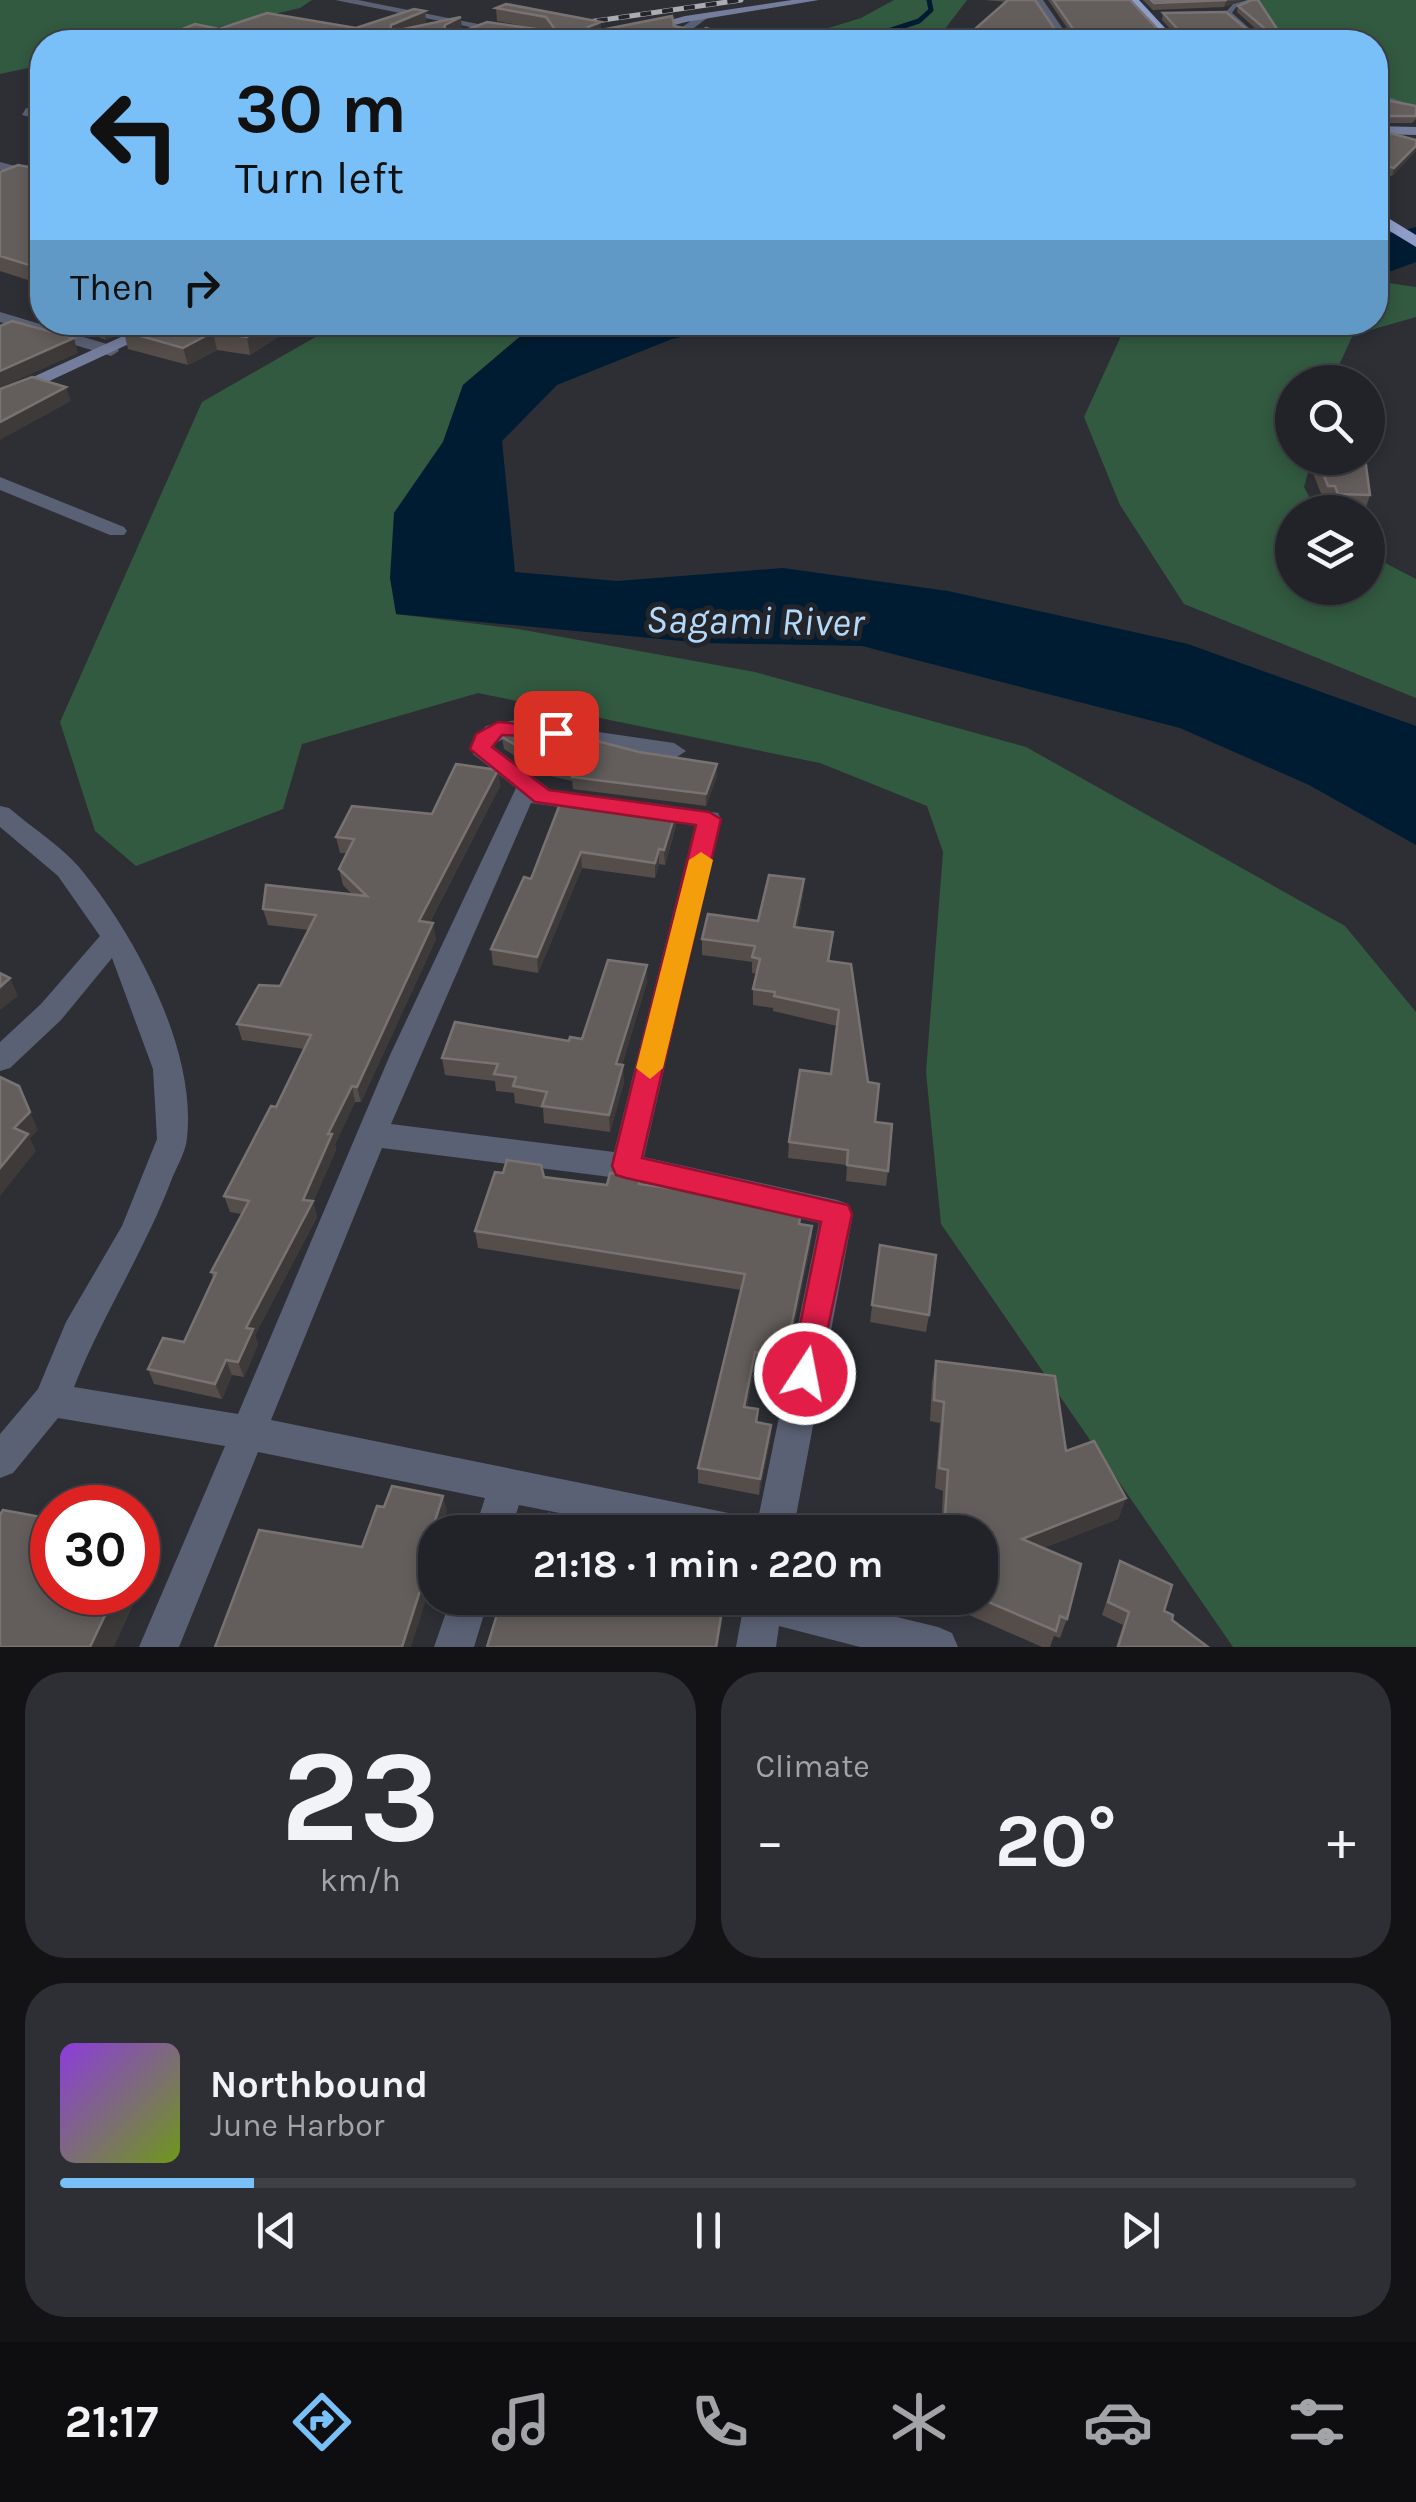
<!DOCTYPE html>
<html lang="en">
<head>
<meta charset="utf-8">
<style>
	body { margin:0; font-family:Karla,sans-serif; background:#2e2f34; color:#f1f3f6; height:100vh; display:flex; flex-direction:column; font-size:38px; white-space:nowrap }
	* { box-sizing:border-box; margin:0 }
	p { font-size:32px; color:#a2a4a8 }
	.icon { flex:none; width:55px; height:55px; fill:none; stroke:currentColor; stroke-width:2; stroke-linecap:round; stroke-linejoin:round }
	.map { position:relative; height:1647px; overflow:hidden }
	.panel { display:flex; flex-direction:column; gap:25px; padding:25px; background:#131316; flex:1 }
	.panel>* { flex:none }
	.top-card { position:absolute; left:30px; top:30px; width:1358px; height:305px; border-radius:40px; box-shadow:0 5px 15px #0003,0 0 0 2px #3f4045; background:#79bff8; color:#111; overflow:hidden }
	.buttons { position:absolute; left:1275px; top:365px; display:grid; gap:20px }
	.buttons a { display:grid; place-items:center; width:110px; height:110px; border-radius:50%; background:#222328; box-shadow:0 5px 15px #0003,0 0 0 2px #3f4045; font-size:50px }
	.speed { position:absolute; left:30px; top:1485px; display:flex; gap:20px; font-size:50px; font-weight:700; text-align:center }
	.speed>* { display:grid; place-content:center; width:130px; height:130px; border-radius:50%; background:#222328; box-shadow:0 5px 15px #0003,0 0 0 2px #3f4045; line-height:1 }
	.speed .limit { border:15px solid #d22; background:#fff; color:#111 }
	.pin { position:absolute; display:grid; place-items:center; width:85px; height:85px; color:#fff; margin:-42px; border-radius:20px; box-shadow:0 5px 15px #0006 }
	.me { position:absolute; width:110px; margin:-55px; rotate:11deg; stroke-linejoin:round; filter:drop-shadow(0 0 8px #0008) }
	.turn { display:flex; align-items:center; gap:35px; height:210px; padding:0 40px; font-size:45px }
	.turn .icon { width:130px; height:130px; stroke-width:2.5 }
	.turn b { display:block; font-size:70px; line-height:85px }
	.then { display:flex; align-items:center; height:95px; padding:0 40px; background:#0003; gap:20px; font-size:38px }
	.big { font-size:75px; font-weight:700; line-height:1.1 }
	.panel .tile { flex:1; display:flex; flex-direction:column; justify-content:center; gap:15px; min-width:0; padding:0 35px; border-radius:40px; background:#2e2f34 }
	.panel .dial { align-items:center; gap:0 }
	.dial b { font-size:130px; line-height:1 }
	.song { display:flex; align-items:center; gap:30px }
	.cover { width:120px; height:120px; border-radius:15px; background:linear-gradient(135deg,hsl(270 70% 55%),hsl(80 70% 35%)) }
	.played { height:10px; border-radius:5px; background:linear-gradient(90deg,#79bff8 15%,#3f4045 15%) }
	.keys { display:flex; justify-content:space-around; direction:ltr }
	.heat { display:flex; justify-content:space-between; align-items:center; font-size:55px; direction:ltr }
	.panel .tiles { flex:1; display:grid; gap:25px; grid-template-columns:1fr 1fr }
	.tile:last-child { grid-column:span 2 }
	.trip { position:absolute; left:418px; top:1515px; width:580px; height:100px; border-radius:40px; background:#222328; box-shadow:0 5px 15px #0003,0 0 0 2px #3f4045; font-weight:700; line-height:100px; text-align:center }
	.dock { display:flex; height:160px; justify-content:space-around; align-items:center; background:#0e0e10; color:#a2a4a8 }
	.dock .icon { width:70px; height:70px }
	.dock .selected { color:#79bff8 }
	.dock b { font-size:45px; color:#f1f3f6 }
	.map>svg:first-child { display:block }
	.green { fill:#325a40 }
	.water { fill:#001c33 }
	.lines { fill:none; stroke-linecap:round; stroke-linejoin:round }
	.stream { stroke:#001c33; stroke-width:5 }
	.service { fill:#5b6175; fill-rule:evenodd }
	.minor { fill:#5b6175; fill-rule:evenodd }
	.secondary { fill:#747d9c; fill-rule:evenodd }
	.trunk { fill:#8e9cc8; fill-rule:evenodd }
	.rail-casing { stroke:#abadb2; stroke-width:5 }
	.rail { stroke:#23252b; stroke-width:4; stroke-dasharray:11; stroke-linecap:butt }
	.wall { fill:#544d4a }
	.shaded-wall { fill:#3e3a3a }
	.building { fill:#635e5b; stroke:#787372; stroke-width:2.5 }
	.route { fill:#e11d48; stroke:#92132f; stroke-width:2.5 }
	.slow { fill:#f59e0b }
	.labels { text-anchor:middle; stroke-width:10; stroke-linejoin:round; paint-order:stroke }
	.water-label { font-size:40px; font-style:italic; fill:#b4dafb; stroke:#23252b }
</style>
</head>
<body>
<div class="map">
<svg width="1416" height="1647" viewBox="0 0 1416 1647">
	<rect width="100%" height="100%" fill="#2d2f35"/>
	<!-- green -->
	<g class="green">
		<path d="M0 0H312L300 8 153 42H42V65L0 74Z"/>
		<path d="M894 0H967L935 42H783L861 18Z"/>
		<path d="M1260 0H1416V110L1375 98V42H1287L1256 4Z"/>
		<path d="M1375 281 1416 287V317L1353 335 1331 382H1292V458H1312L1304 487 1317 512H1292V588H1368V554L1416 579V698L1184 604 1120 505 1084 417 1127 323 1375 322Z"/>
		<path d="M340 323H536L463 385 443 442 394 513 396 614 518 629 755 672 1026 747 1345 926 1416 1012V1647H1233L941 1224 926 1072 943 852 927 806 820 763 478 693 302 744 283 809 136 866 95 831 60 722 202 402Z"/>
	</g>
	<!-- water -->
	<g class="water">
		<path d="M1416 227V262L1375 277V237Z"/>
		<path d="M536 323H748L672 339 557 385 502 441 515 572 617 581 783 568 948 591 1188 644 1416 726V845L1309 785 1180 728 862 646 703 643 396 614 390 578 394 513 443 442 463 385Z"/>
	</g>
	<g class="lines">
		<!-- stream -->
		<path class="stream" d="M855 42 919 21 931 10 929 0"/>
		<!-- service -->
		<g class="service">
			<path d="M1247 0H1258L1237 6 1232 13 1265 42H1258L1225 13 1233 4Z"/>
			<path d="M1375 92 1416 107V112L1375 97Z"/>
		</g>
		<!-- minor -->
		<g class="minor">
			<path d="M335 0H358L493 27 461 42H448L475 28Z"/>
			<path d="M1033 0H1043L1072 42H1062Z"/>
			<path d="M701 14 710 16 687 33 702 42 675 36V32Z"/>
			<path d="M26 108 42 112V120L22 115Z"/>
			<path d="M0 162 42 173V181L0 170Z"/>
			<path d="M0 312 117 347 119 351 111 356 0 322Z"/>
			<path d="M0 477 124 527 127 531 124 535H110L0 490Z"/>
			<path d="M516 720 674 743 686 751 674 759 516 734 495 743 494 747 551 790 595 796 607 804 595 812 531 803 391 1124 614 1152 695 825 644 818 632 810 644 802 718 813 721 819 644 1157 837 1200 848 1204 853 1214 793 1532H656L519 1505 510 1532H474L485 1498 258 1452 179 1647H139L225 1446 58 1418 13 1473 0 1478V1434L38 1389 66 1322 122 1226 157 1139 153 1069 112 958 61 1020 10 1068 0 1071V1042L41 1004 100 936 58 876 0 827V806L9 808C31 827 60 845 79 867 134 933 197 1049 187 1138 186 1152 176 1168 171 1181 144 1252 102 1316 74 1387L238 1414 390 1055 516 788 473 754 471 743 486 726ZM382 1148 626 1179 819 1223 758 1519 271 1420Z"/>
			<path d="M451 1598H489L474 1647H434Z"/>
			<path d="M745 1598H818L938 1627 952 1633 958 1647H860L779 1626 776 1647H736Z"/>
		</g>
		<!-- secondary -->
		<g class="secondary">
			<path d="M792 0H819L686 22 609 42H592L685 16Z"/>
			<path d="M1375 126 1416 127V135L1375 134Z"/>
			<path d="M154 322H176L0 404V392Z"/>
		</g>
		<!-- trunk -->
		<g class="trunk">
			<path d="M1126 0H1139L1178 42H1166Z"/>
			<path d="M1375 210 1416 235V247L1375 222Z"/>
		</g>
		<defs>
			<path id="rail" d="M575 24 741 0"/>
		</defs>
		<!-- rail casing -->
		<use href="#rail" class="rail-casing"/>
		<!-- rail -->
		<use href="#rail" class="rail"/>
	</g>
	<!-- wall -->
	<g class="wall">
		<path d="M984 0H1035L1060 37 1074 38 1048 0H1130L1167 39 1177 36 1162 20 1163 13 1257 38H1266L1237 12 1238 6 1279 32 1303 42H963L1006 2Z"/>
		<path d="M1143 0H1242L1224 7 1153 10Z"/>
		<path d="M496 8 601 22V31L674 26 746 42 219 29 356 28 425 11 426 24 423 25 462 30 459 32 544 30 497 21Z"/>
		<path d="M1375 98 1416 106V119L1412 123H1375Z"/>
		<path d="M1375 129 1416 140V151L1392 176 1375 172Z"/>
		<path d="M18 165 34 282 0 271V172Z"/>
		<path d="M88 322H301L250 355 217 350 188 365 128 349 124 332 106 340 91 334Z"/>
		<path d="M1307 458H1365L1370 495 1365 511 1333 509 1330 501H1324Z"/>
		<path d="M502 737 568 744 717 776 706 806 573 789 572 781 546 775 504 749Z"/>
		<path d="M498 770 500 786 430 922 436 939 361 1102H355L335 1144 336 1150 313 1202 317 1217 255 1335 258 1344 244 1377 232 1375 222 1399 154 1384 148 1369 184 1342 213 1278 211 1272 242 1214 230 1212 224 1196 276 1107 304 1049 242 1040 237 1024 280 986 309 930 268 925 263 909 352 894 343 885 339 869 347 853H340L336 837 432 814Z"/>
		<path d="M563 796 676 811V826L665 865 659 864 655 878 582 868 538 973 493 965 491 949 531 879Z"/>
		<path d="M804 879 803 895 797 927 833 932 829 961 868 1082 875 1122 888 1171 886 1186 846 1181 847 1165 788 1158 789 1142 831 1074 837 1026 773 1011V1008L753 1005V989L757 974 752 973V962L702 955V939L758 921Z"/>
		<path d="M647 965V982L622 1065 624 1082 610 1132 544 1123 543 1108 515 1103 514 1093 496 1091 495 1081 445 1075 442 1058 582 1039Z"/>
		<path d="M544 1177 607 1185 640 1177 641 1184 812 1226 811 1243 789 1350 784 1349 781 1366 769 1363 767 1371 754 1368 747 1407 758 1423 771 1425 770 1441 759 1495 698 1483V1468L741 1290 478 1248 475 1231Z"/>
		<path d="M880 1245 929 1315 926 1332 870 1322Z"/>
		<path d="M936 1361 1066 1451 1126 1498 1118 1519 1043 1548 1067 1619 1060 1638 1054 1636 1050 1647H1042L942 1603 943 1598H980V1532H941L943 1491 935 1488 940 1423 930 1421 932 1382Z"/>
		<path d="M1120 1561 1172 1620 1208 1647H1116L1123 1625 1102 1615Z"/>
	</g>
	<!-- shaded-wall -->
	<g class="shaded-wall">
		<path d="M1242 0 1224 7 1226 1Z"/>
		<path d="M425 11 426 24 392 39 390 32 391 25Z"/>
		<path d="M461 17 462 30 446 39 444 31 445 25Z"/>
		<path d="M601 22V36L589 40 588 27Z"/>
		<path d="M1416 146V151L1392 176 1394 168Z"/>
		<path d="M42 259V278L34 282 29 265Z"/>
		<path d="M102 322H144L106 340Z"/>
		<path d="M271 322H301L250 355 247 337Z"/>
		<path d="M213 332 217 350 188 365 183 348Z"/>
		<path d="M74 338 78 353 0 388V371Z"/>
		<path d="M66 387 71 401 0 440V422Z"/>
		<path d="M717 764V776L706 806V794Z"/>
		<path d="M498 770 500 786 422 937 419 921Z"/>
		<path d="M676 811V826L665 865 664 850Z"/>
		<path d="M659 849V864L655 878V863Z"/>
		<path d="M581 852 582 868 538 973 537 957Z"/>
		<path d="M804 879 803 895 794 943V927Z"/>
		<path d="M433 923 436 939 361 1102 357 1087Z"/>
		<path d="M647 965V982L617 1081 616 1064Z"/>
		<path d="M10 978 18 996 0 1010V987Z"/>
		<path d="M623 1065 624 1082 610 1132 609 1115Z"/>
		<path d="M19 1086 38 1130 30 1138 36 1151 0 1196V1168L14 1128Z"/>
		<path d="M352 1086 355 1102 335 1144 336 1150 313 1202 317 1217 255 1335 258 1344 244 1377 238 1362 246 1328 328 1134Z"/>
		<path d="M812 1226 811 1243 789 1350 790 1333Z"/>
		<path d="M755 1352 754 1368 744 1423V1407Z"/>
		<path d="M226 1360 232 1375 222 1399 215 1384Z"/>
		<path d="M771 1425 770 1441 759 1495 760 1479Z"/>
		<path d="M443 1496 447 1511 440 1532H435L432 1530Z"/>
		<path d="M1126 1498 1118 1519 1016 1558 1022 1539Z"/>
		<path d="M142 1536 154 1559 114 1647H90L116 1592H138V1547Z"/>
		<path d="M435 1544V1572L411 1647H402Z"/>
		<path d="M724 1598H726L718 1647H716Z"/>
	</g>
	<!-- building -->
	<g class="building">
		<path d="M1008 0H1035L1060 37 1075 38 1076 33 1053 0H1130L1167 39 1183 35 1163 13 1226 12 1257 38H1269V32L1238 6 1252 0H1258L1279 32H1288L1303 42H963L967 36Z"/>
		<path d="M1151 0H1227L1154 3Z"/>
		<path d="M506 4 601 22 588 27 591 32 672 16 674 26 701 32 706 28 746 42H150L195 24 219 29 267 13 356 28 414 9 425 11 391 25 390 32 461 17 445 25 444 31 461 32 487 22 557 32 546 17 496 8Z"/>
		<path d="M1375 98 1416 106V114L1415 116H1375Z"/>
		<path d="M1375 129 1416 140V146L1394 168 1375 164Z"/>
		<path d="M41 156H42V227L37 230 42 232V259L29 265 0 256V172L18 165 40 169Z"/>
		<path d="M12 321 74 338 0 371V326Z"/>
		<path d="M143 322H271L247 337 213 332 183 348 123 331Z"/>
		<path d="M32 377 66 387 0 422V389Z"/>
		<path d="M1317 458H1365L1370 495 1338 494 1335 486H1328Z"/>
		<path d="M519 727 547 731 568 744 574 735 639 752 717 764 706 794 572 777 575 769 545 763 502 737Z"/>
		<path d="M456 764 498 770 419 921 433 923 357 1087 352 1086 328 1134H332L303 1200 313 1201 246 1328 253 1329 238 1362 226 1360 215 1384 148 1369 163 1338 184 1342 216 1273 211 1272 249 1201 224 1196 271 1106 276 1107 311 1035 237 1024 259 985 280 986 316 915 263 909 266 885 367 896 339 869 354 839 336 837 352 806 432 814Z"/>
		<path d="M563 796 676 811 664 850 659 849 655 863 581 852 537 957 491 949 524 877 531 879Z"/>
		<path d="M769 875 804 879 794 927 833 932 828 961 851 964 868 1082 879 1084 875 1122 892 1124 888 1171 847 1165 848 1150 789 1142 800 1070 831 1074 839 1010 774 996 775 992 753 989 760 959 752 957 755 946 702 939 708 914 758 921Z"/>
		<path d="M608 960 647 965 616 1064 623 1065 609 1115 542 1106 547 1092 513 1086 516 1077 494 1074 498 1064 442 1058 455 1022 569 1041 570 1037 582 1039Z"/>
		<path d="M0 973 10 978 0 987Z"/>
		<path d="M0 1077 19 1086 30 1112 14 1128 28 1134 0 1168Z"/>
		<path d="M507 1160 541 1165 544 1177 607 1185 610 1173 640 1177 639 1184 802 1206 799 1224 812 1226 790 1333 785 1332 782 1349 770 1346 768 1355 755 1352 744 1407 758 1409 756 1422 771 1425 760 1479 698 1468 745 1274 475 1231 495 1172 503 1173Z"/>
		<path d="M880 1245 936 1255 929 1315 872 1305Z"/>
		<path d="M936 1361 1055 1376 1066 1451 1094 1441 1126 1498 1022 1539 1081 1564 1067 1619 1060 1616 1056 1631 979 1598H980V1532H944L948 1470 939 1468 944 1402 934 1400Z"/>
		<path d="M392 1486 443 1496 432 1530 439 1531 435 1532V1544L402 1647H215L259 1530 362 1547 377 1506 384 1507Z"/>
		<path d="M3 1510 52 1519V1592H116L90 1647H0V1515Z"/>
		<path d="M549 1514 623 1532H537L538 1527 545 1528Z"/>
		<path d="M1120 1561 1172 1585 1164 1611 1173 1615 1172 1620 1208 1647H1118L1129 1612 1108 1602Z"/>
		<path d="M502 1598H724L716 1647H487Z"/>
	</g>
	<!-- route -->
	<path class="route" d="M498 722 563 728V737L502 735 492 747 549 790 709 812 721 819 642 1158 848 1205 852 1214 816 1384 805 1389 794 1384 790 1374 821 1222 626 1178 616 1175 612 1166 696 825 535 802 470 749 476 734Z"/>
	<!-- slow -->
	<path class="slow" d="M701 852 713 860 663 1068 650 1079 636 1068 689 860Z"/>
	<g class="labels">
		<!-- water labels -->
		<g class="water-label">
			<text transform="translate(755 620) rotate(1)" y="14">Sagami River</text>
		</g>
	</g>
</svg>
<div class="buttons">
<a><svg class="icon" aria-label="search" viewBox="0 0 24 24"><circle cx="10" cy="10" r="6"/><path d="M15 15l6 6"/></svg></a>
<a><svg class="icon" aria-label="layers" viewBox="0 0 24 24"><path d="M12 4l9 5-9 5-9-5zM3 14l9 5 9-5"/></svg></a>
</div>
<div class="speed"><div class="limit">30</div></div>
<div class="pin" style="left:556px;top:733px;background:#d93025"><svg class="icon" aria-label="arrive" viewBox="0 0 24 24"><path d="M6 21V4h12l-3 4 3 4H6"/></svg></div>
<svg class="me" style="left:805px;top:1374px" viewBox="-20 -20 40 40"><circle r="17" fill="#e11d48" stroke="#fff" stroke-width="3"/><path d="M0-11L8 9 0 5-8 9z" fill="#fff"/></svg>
<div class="trip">21:18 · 1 min · 220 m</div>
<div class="top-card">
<div class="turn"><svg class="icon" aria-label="left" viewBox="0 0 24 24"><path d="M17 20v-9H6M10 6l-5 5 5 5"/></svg><div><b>30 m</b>Turn left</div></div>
<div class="then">Then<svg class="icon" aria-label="right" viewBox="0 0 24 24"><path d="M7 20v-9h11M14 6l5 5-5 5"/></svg></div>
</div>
</div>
<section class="panel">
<div class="tiles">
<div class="tile dial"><b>23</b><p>km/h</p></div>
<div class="tile"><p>Climate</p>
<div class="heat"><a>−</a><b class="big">20°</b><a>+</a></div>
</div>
<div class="tile">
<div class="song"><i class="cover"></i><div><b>Northbound</b><p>June Harbor</p></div></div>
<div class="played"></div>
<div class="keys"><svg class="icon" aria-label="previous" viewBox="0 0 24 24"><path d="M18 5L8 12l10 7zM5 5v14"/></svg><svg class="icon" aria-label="pause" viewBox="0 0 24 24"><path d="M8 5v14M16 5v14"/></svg><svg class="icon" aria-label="next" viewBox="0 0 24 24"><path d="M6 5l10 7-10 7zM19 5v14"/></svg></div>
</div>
</div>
</section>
<nav class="dock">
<b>21:17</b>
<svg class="icon selected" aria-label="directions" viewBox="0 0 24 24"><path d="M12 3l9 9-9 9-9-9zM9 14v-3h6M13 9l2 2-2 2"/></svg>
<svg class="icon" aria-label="music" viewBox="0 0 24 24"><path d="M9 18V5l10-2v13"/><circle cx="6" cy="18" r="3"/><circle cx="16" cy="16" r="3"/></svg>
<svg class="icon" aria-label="phone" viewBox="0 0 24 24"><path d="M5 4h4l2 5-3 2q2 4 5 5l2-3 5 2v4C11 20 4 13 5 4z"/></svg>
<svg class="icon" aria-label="climate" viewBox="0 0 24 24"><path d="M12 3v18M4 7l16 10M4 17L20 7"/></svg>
<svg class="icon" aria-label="car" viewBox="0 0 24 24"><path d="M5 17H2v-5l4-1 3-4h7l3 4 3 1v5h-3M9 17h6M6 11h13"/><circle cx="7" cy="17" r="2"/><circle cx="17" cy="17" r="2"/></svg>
<svg class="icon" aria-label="filters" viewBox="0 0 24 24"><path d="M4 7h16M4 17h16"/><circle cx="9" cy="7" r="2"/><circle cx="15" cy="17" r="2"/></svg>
</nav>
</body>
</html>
